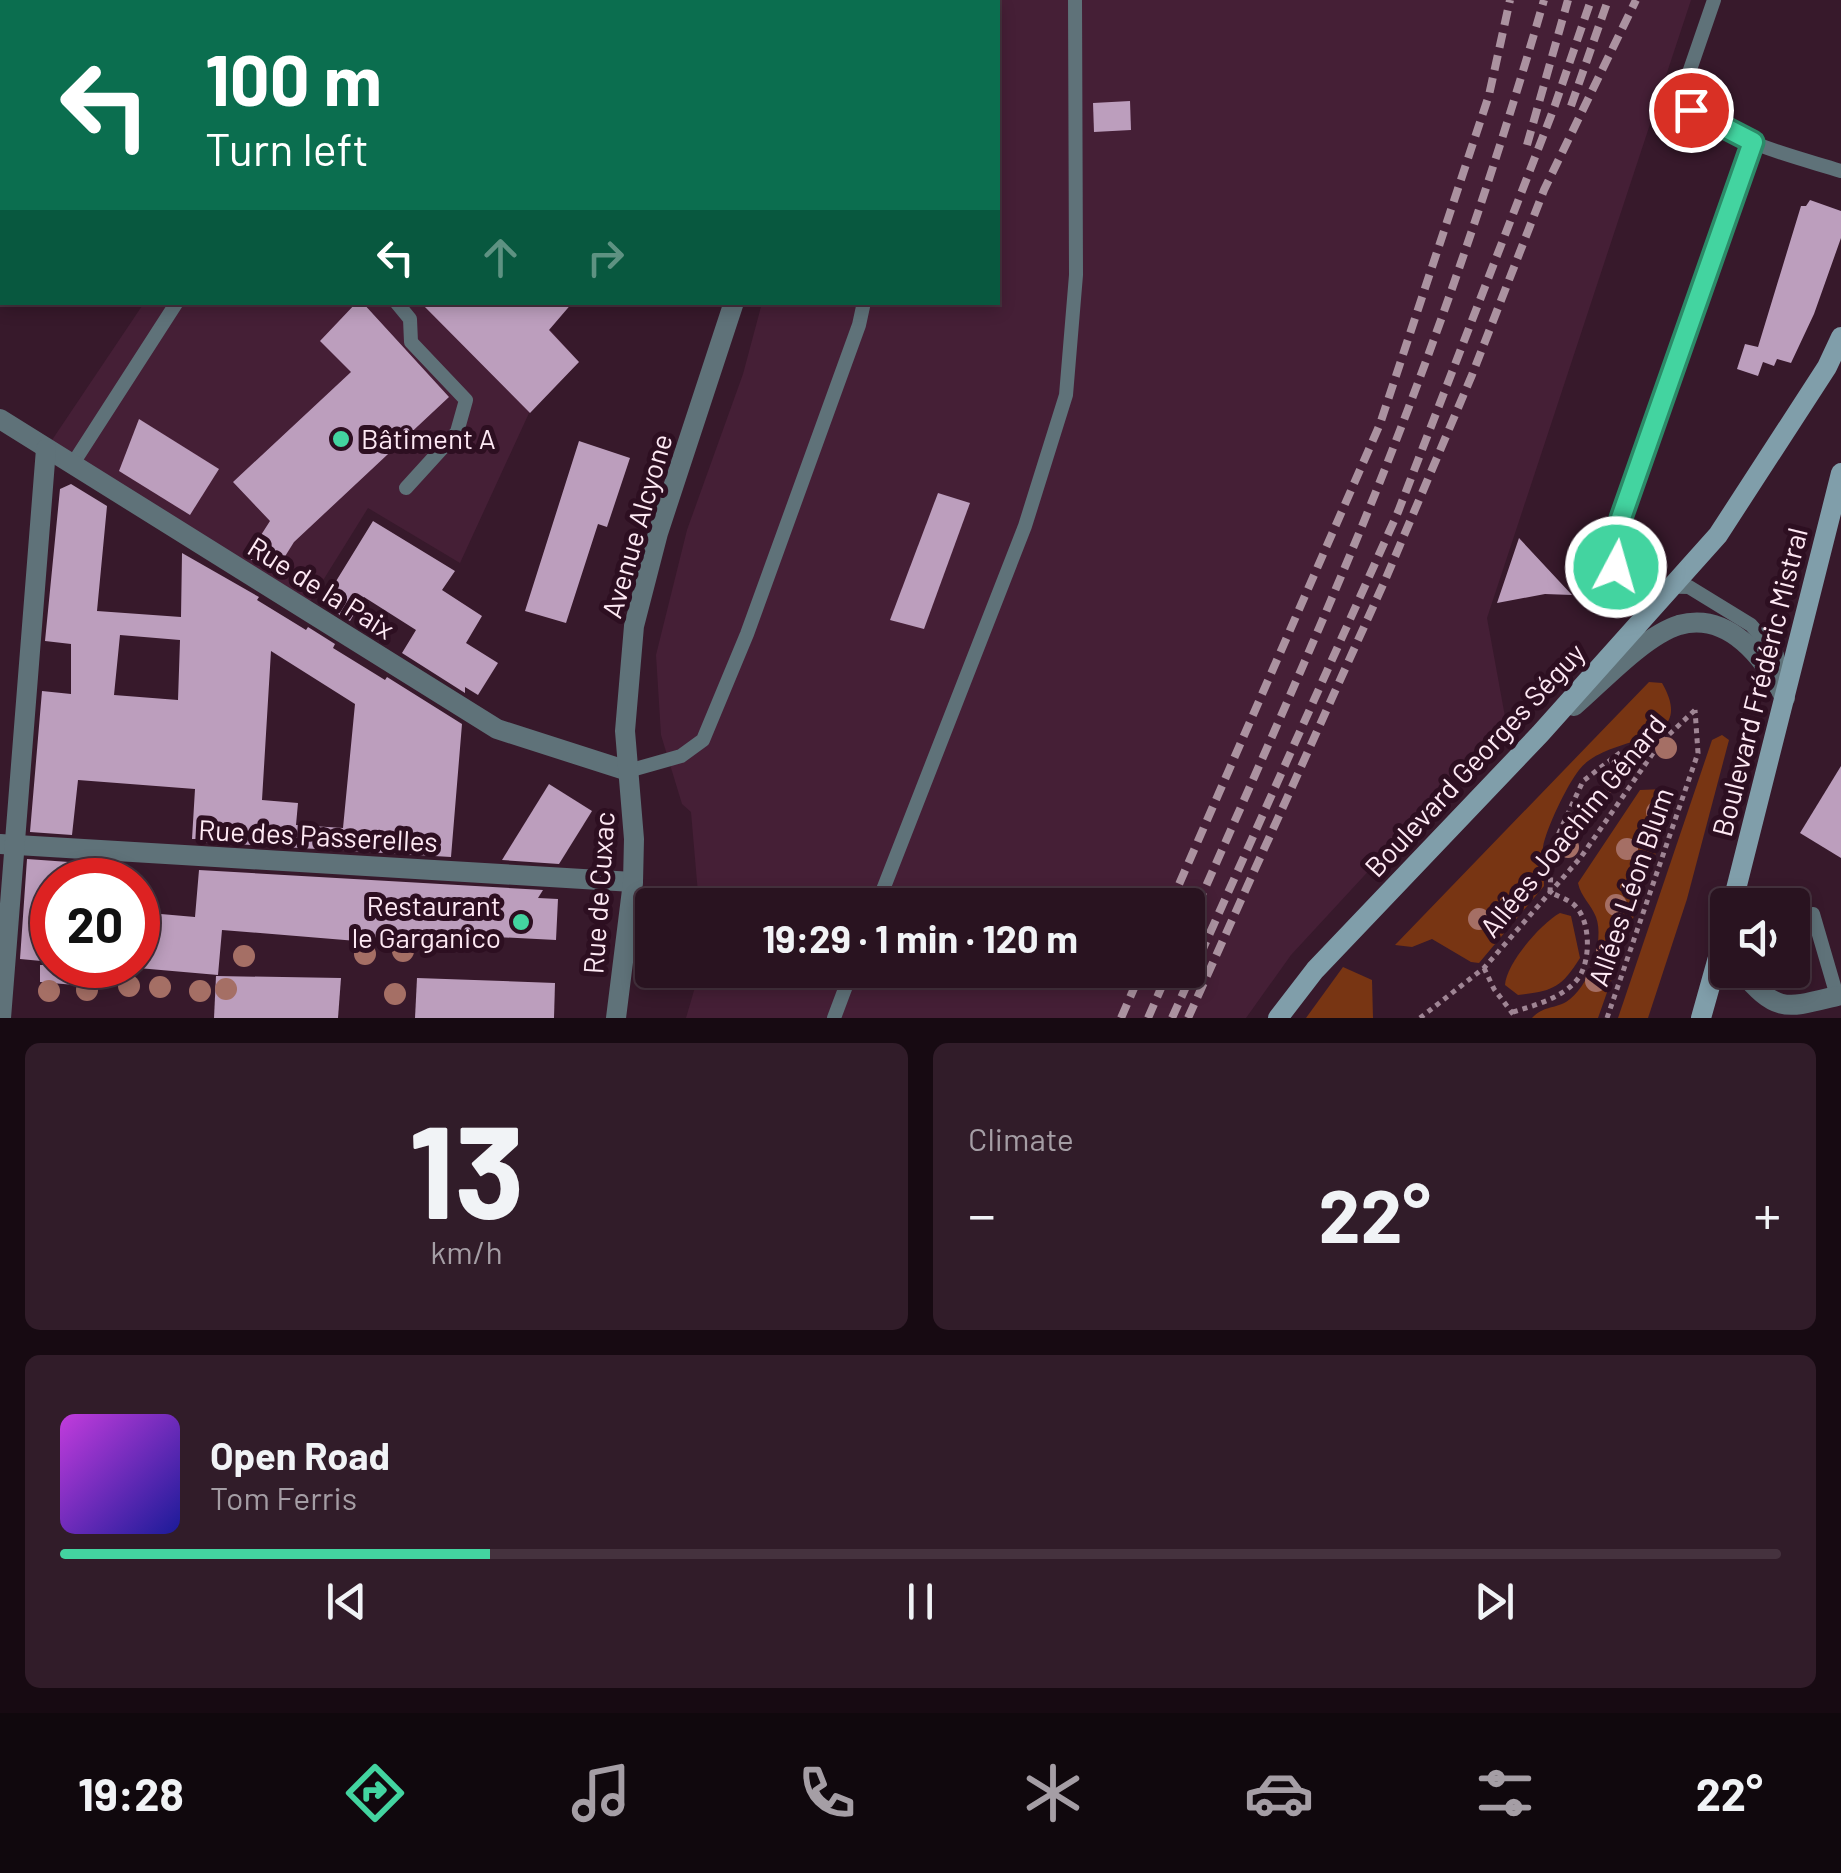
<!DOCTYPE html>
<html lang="en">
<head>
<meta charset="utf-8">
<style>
	body { margin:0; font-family:Barlow,sans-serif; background:#311c29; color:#f1f3f6; height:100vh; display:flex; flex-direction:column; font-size:38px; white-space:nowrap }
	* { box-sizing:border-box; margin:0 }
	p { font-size:32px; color:#a59ea5 }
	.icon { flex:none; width:55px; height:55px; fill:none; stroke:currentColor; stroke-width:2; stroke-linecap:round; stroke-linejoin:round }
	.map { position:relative; height:1018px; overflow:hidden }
	.drawer { display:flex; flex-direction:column; gap:25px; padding:25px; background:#170a12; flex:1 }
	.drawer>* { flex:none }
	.top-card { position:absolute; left:0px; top:0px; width:1000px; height:305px; box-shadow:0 5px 15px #0003,0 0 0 2px #45323e; background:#0b6e4f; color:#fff; overflow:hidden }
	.tools { position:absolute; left:1710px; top:888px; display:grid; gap:20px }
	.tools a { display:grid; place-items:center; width:100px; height:100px; border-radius:10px; background:#291320; box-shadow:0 5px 15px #0003,0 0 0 2px #45323e; font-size:50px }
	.speed { position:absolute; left:30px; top:858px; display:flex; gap:20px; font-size:50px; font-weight:700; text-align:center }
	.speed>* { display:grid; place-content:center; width:130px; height:130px; border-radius:50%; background:#291320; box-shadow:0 5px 15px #0003,0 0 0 2px #45323e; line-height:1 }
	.speed .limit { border:15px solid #d22; background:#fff; color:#111 }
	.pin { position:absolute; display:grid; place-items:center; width:85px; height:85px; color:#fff; margin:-42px; border:5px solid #fff; border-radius:50%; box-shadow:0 2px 10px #0007 }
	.me { position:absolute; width:110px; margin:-55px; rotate:6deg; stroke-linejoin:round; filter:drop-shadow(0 0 8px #0008) }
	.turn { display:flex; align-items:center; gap:35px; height:210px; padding:0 40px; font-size:45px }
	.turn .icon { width:130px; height:130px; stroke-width:2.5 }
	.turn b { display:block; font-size:70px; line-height:85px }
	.lanes { display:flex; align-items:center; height:95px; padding:0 40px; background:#0003; justify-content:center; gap:50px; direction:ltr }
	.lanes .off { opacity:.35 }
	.big { font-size:75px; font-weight:700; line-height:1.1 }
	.drawer .tile { flex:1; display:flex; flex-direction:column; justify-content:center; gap:15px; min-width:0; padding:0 35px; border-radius:15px; background:#311c29 }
	.drawer .dial { align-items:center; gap:0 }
	.dial b { font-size:130px; line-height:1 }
	.song { display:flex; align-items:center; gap:30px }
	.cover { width:120px; height:120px; border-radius:15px; background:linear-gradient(135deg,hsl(290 70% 55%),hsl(240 70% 35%)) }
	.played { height:10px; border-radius:5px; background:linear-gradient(90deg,#43d4a0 25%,#45323e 25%) }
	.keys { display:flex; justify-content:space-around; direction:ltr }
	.heat { display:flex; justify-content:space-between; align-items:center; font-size:55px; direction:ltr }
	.drawer .tiles { flex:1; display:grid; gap:25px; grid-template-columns:1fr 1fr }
	.tile:last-child { grid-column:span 2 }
	.trip { position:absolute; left:635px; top:888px; width:570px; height:100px; border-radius:10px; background:#291320; box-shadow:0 5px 15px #0003,0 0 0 2px #45323e; font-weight:700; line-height:100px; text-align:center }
	.tabs { display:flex; height:160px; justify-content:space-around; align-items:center; background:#10080d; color:#a59ea5 }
	.tabs .icon { width:70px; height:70px }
	.tabs .current { color:#43d4a0 }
	.tabs b { font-size:45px; color:#f1f3f6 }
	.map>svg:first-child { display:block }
	.built { fill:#451f36 }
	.green { fill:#783513 }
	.building { fill:#bc9ebd; fill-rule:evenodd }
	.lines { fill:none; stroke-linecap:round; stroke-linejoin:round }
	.path { stroke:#9f8594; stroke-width:5; stroke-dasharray:5 5; stroke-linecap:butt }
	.service { stroke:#5f7279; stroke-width:14 }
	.minor { stroke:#5f7279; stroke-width:20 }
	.tertiary { stroke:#5f7279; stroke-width:20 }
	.secondary { stroke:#809eaa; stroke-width:20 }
	.rail { stroke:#ab92a0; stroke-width:8; stroke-dasharray:15 8; stroke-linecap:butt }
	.tree { fill:#a56f65 }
	.route-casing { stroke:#2c8a68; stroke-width:25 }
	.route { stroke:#43d4a0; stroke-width:18 }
	.poi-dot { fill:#43d4a0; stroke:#2d0f21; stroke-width:4 }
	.labels { text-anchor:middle; stroke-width:10; stroke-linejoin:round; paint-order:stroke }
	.poi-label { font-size:28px; fill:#fee9f4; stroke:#2d0f21; text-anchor:start }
	.street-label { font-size:28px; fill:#fee9f4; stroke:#2d0f21 }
</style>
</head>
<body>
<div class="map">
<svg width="1841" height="1018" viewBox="0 0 1841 1018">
	<rect width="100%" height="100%" fill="#37192b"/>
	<!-- built -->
	<g class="built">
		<path d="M148 0H1691L1487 618 1506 722 1291 955 1246 1018H686L700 970H1188V905H699L691 812 682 804 661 735 656 655 687 530 743 374 762 303 998 302V2H146Z"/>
		<path d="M144 303H526L579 362 529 413 460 563 368 508 304 611 46 449Z"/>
	</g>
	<!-- green -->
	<g class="green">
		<path d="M1649 682 1662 683C1700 749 1608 732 1579 770 1567 785 1546 829 1543 847 1542 860 1544 874 1544 886L1479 963 1471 962 1432 939 1412 947 1395 945Z"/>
		<path d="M1722 735 1729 740 1687 899 1648 1018H1618L1712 740Z"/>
		<path d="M1664 789 1673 795 1672 807 1598 1018H1532C1543 1006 1553 1009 1566 1002 1589 988 1605 941 1596 917 1591 904 1581 897 1578 883L1640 790Z"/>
		<path d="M1560 913 1571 916 1580 958C1561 988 1553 991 1518 995L1505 985C1506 964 1541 923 1560 913Z"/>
		<path d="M1343 967 1372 980 1373 1018H1306Z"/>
	</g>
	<!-- building -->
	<g class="building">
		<path d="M1130 101 1131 130 1094 132 1093 103Z"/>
		<path d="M1810 200 1841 211V238L1814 314 1791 363 1777 359 1774 366 1763 362 1758 376 1737 369 1745 344 1758 347 1801 206H1806Z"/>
		<path d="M357 302H362L449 397 294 542 274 574 247 557 270 521 233 482 351 372 320 341Z"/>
		<path d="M420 302H573L549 330 579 362 530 413Z"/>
		<path d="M139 419 219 469 190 515 119 471Z"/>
		<path d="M579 441 630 458 607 527 598 524 566 623 525 611Z"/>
		<path d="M71 484 107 506 97 611 181 617 182 553 259 597 257 600 306 630 308 627 335 644 333 648 385 680 387 677 462 724 451 857 201 842 202 839H192L195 789 78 780 72 835 30 832 42 691 71 694V644L45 641 60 489ZM120 635 180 640 178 700 114 695ZM271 651 355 704 343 828 296 825 298 803 262 800Z"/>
		<path d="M938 493 970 503 924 629 890 620Z"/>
		<path d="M373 521 455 571 442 590 482 616 466 643 498 663 478 695 465 687V693L402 653 416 630 364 597 350 621 322 604Z"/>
		<path d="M1519 538 1572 595 1545 594 1497 603Z"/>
		<path d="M1841 766V858L1800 833Z"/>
		<path d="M549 784 592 811 559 864 502 860Z"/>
		<path d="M27 859 69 862 67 880H52V962L20 959Z"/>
		<path d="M199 870 543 890 538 898 558 899 556 940 419 933 381 943 222 930 218 975 138 968V912L195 917Z"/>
		<path d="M40 965H112L110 988 40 982Z"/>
		<path d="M216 976 341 978 338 1018H214Z"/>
		<path d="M417 978 555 983 554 1018H415Z"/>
	</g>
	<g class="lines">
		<!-- path -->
		<g class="path">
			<path d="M1484 968 1494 989 1516 1018"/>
			<path d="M1513 1012C1535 1005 1560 999 1576 981 1591 965 1591 924 1577 908 1571 900 1559 897 1550 892L1552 848 1583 781 1621 752 1660 743"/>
			<path d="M1420 1018 1484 968 1581 857 1660 743 1695 710"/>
			<path d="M1607 1018 1698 753 1695 710"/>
		</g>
		<!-- service -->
		<g class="service">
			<path d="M1714 0 1682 93C1706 137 1794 156 1841 171"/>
			<path d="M406 2 408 0"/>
			<path d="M936 2 937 0"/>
			<path d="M1753 142 1621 518 1616 567 1640 586 1689 587 1751 625 1777 655 1782 684"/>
			<path d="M396 302 410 319 411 342 466 400 457 432 406 488"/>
			<path d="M72 465 177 302"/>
			<path d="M628 771 681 756 703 740 747 634 859 325 864 302"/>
			<path d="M877 905 1025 526 1066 395 1076 275 1075 0"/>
			<path d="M1813 914 1837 996"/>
			<path d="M834 1018 852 970"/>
		</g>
		<!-- minor -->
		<g class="minor">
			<path d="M0 419 497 729 628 771"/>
			<path d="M0 844 633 882"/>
			<path d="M1740 970C1777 1013 1784 1009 1837 996"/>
			<path d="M1 1018 46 449"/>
		</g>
		<!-- tertiary -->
		<g class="tertiary">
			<path d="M808 2V0"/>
			<path d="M1574 706C1602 682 1644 636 1679 625 1729 611 1765 659 1785 698"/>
			<path d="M616 1018 633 882 634 839 625 731 634 626 658 533 734 302"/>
		</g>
		<!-- secondary -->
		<g class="secondary">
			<path d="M1732 905 1841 473"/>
			<path d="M1278 1018 1315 970 1540 734 1718 535 1827 367 1841 337"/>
			<path d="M1701 1018 1728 922"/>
		</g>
		<!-- rail -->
		<g class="rail">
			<path d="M1571 106 1608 0"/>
			<path d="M1527 145 1568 0"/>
			<path d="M1170 905 1380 424 1489 95 1510 0"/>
			<path d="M1188 927C1246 795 1305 664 1360 531 1431 358 1492 180 1544 0"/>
			<path d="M1121 1018 1142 970"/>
			<path d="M1148 1018 1169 970"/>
			<path d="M1172 1018 1398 512 1554 108 1591 0"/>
			<path d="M1188 1018 1386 578 1472 375 1544 190 1636 0"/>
		</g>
	</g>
	<!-- trees -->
	<g class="tree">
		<circle cx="1666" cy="748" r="11"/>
		<circle cx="1613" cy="782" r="11"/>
		<circle cx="1657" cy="812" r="11"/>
		<circle cx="1568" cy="847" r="11"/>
		<circle cx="1627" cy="849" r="11"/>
		<circle cx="1616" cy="905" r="11"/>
		<circle cx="1479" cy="919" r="11"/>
		<circle cx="403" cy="951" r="11"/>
		<circle cx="1607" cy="952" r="11"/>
		<circle cx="365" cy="954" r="11"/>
		<circle cx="244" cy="956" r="11"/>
		<circle cx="1596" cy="981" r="11"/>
		<circle cx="129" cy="986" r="11"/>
		<circle cx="160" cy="987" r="11"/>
		<circle cx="226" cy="989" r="11"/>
		<circle cx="87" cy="990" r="11"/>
		<circle cx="49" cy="991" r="11"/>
		<circle cx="200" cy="991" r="11"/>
		<circle cx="395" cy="994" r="11"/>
	</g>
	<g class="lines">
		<defs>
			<path id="route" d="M1616 567 1621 518 1753 142 1691 110"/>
		</defs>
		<!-- route casing -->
		<use href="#route" class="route-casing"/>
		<!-- route -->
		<use href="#route" class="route"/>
	</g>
	<!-- markers -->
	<g class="poi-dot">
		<circle cx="341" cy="439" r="10"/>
		<circle cx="521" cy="922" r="10"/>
	</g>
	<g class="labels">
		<!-- poi labels -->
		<g class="poi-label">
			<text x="361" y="449">Bâtiment A</text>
			<text x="501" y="916" text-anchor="end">Restaurant<tspan x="501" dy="32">le Garganico</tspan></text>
		</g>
		<!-- street labels -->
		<g class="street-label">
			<text transform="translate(637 526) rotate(-74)" y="10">Avenue Alcyone</text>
			<text transform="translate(321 588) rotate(32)" y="10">Rue de la Paix</text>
			<text transform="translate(1760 682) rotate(-76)" y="10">Boulevard Frédéric Mistral</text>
			<text transform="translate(1475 760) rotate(-47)" y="10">Boulevard Georges Séguy</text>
			<text transform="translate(1573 826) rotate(-51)" y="10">Allées Joachim Génard</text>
			<text transform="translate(318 836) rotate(3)" y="10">Rue des Passerelles</text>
			<text transform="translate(1631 887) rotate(-71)" y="10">Allées Léon Blum</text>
			<text transform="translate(599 893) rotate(-86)" y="10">Rue de Cuxac</text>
		</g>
	</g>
</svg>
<div class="tools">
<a><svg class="icon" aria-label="sound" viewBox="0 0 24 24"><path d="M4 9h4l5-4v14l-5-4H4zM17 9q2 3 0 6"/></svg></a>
</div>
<div class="speed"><div class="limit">20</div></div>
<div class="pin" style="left:1691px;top:110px;background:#d93025"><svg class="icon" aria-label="arrive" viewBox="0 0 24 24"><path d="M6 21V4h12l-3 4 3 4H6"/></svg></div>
<svg class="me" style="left:1616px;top:567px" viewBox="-20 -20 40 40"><circle r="17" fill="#43d4a0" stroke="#fff" stroke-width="3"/><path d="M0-11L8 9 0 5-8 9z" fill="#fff"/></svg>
<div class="trip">19:29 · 1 min · 120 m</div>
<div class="top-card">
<div class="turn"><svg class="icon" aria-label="left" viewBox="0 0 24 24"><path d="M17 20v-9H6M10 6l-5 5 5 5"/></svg><div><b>100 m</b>Turn left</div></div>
<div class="lanes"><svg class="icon" aria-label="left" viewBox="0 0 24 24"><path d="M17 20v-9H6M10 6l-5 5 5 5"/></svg><svg class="icon off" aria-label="ahead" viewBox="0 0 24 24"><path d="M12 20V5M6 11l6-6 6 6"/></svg><svg class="icon off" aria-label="right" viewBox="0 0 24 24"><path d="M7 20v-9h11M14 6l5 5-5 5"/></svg></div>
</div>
</div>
<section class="drawer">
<div class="tiles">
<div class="tile dial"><b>13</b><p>km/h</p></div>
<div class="tile"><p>Climate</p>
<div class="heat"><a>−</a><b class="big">22°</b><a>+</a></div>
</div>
<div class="tile">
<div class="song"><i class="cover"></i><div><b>Open Road</b><p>Tom Ferris</p></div></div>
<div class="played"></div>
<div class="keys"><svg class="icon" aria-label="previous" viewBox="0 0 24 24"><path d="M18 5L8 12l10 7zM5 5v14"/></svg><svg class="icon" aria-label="pause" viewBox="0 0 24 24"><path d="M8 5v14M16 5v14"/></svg><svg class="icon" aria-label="next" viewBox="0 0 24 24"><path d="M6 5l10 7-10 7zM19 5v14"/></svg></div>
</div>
</div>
</section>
<nav class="tabs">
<b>19:28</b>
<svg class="icon current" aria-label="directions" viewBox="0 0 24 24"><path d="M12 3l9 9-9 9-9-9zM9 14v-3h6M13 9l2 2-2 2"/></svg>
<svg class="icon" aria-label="music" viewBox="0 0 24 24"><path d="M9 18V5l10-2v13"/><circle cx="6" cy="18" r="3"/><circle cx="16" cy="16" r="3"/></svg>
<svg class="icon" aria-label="phone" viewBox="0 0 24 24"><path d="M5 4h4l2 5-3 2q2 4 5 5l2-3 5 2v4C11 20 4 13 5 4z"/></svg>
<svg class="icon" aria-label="climate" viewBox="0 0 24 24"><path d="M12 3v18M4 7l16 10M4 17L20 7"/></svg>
<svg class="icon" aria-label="car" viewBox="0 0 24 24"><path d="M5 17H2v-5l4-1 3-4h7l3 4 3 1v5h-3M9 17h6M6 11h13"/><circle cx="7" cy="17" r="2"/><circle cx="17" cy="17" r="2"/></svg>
<svg class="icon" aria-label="filters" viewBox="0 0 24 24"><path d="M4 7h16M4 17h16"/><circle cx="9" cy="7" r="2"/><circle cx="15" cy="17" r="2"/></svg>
<b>22°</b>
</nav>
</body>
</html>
